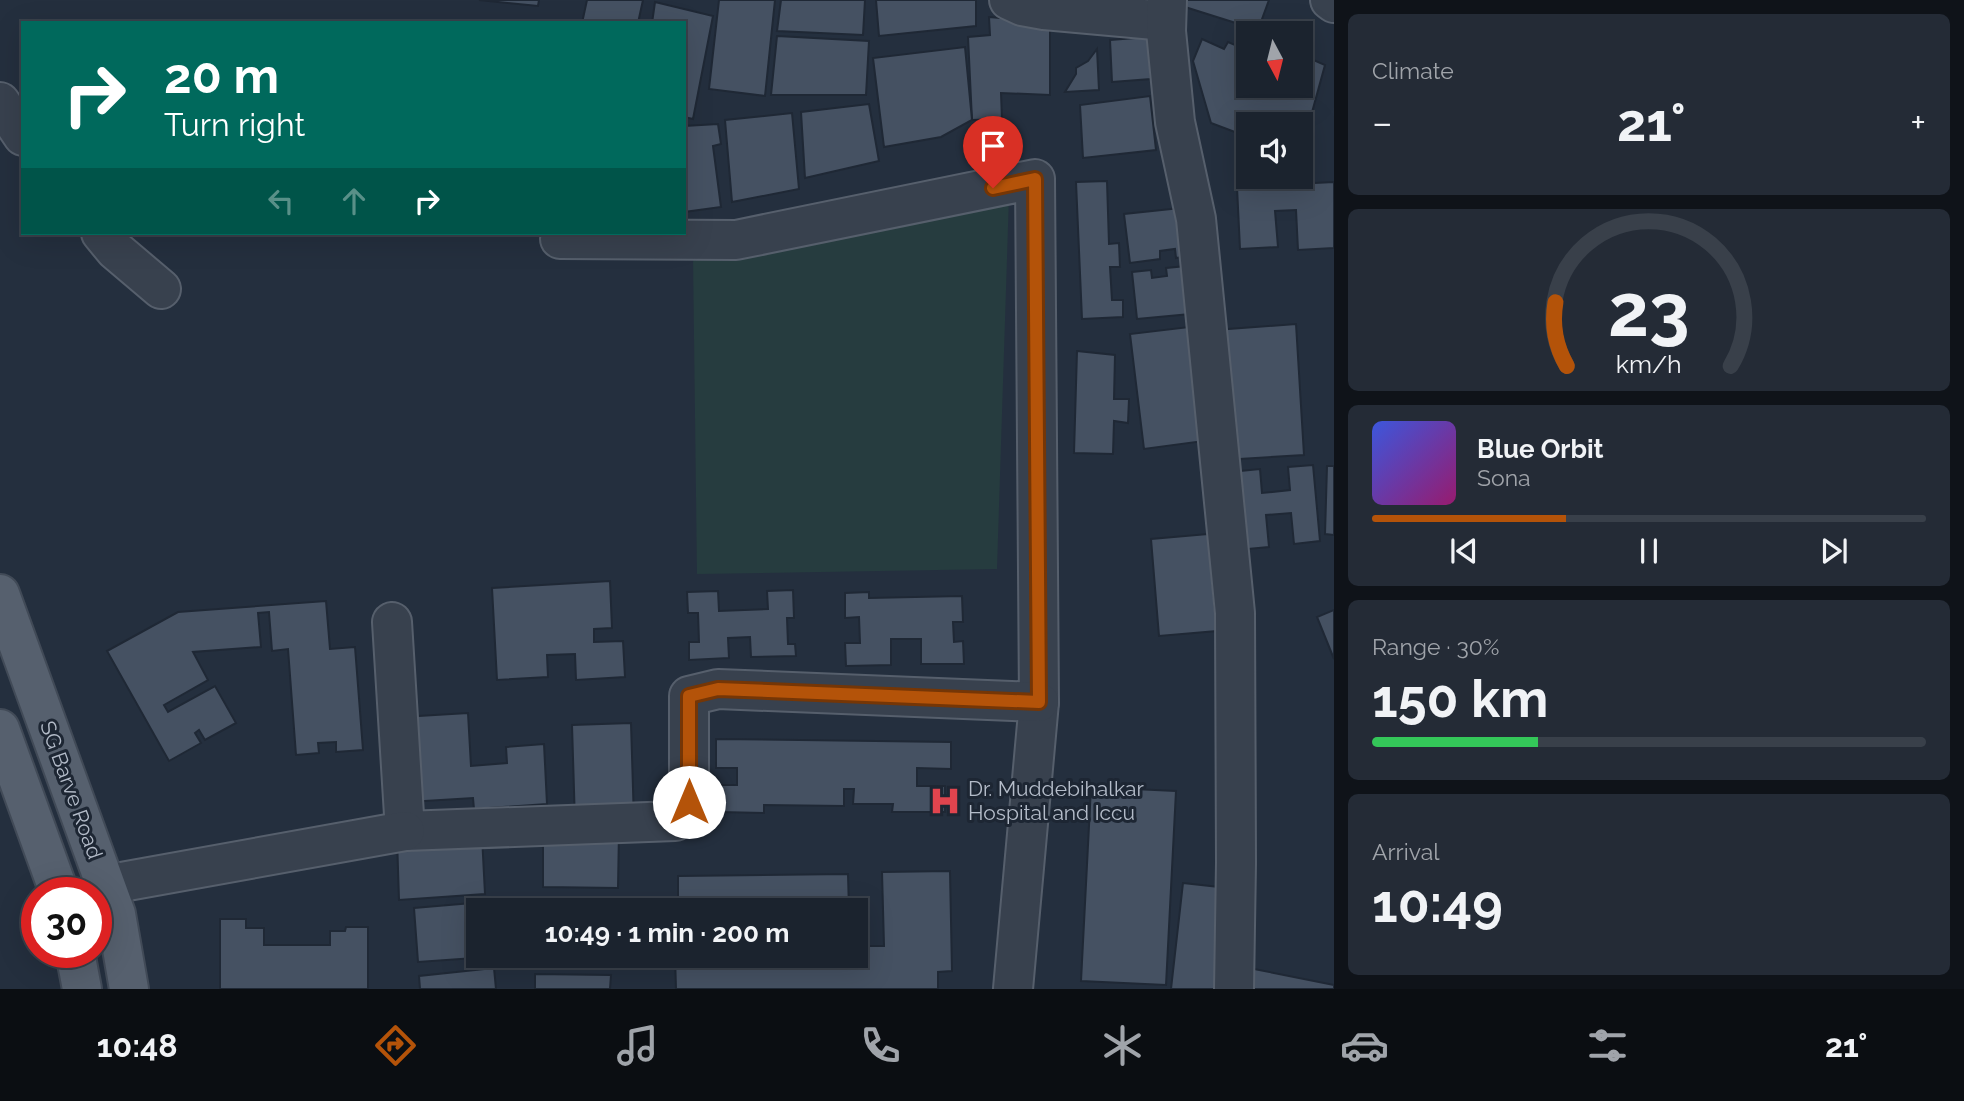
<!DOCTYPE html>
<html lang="en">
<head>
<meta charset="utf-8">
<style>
	body { margin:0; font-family:Raleway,sans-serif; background:#242b36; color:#f1f3f6; height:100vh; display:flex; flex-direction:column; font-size:26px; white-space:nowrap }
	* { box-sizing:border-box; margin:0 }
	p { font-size:23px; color:#a0a4aa }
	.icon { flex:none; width:38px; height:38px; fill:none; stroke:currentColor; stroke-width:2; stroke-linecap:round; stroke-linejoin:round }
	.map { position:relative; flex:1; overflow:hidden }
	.panel { display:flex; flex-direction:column; gap:14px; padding:14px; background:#0f1319; width:630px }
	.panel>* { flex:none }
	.banner { position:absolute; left:21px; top:21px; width:665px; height:214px; border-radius:0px; box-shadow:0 7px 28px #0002,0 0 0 2px #39404a; background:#00695c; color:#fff; overflow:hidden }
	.needle { width:46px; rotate:173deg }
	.controls { position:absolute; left:1236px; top:21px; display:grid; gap:14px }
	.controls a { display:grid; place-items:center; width:77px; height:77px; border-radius:0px; background:#1b232e; box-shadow:0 7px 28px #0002,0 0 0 2px #39404a; font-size:35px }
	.speed { position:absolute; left:21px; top:877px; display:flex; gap:14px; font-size:35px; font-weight:700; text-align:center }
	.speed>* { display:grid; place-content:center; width:91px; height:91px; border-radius:50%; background:#1b232e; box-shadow:0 7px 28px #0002,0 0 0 2px #39404a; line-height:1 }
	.speed .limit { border:10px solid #d22; background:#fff; color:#111 }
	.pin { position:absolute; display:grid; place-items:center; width:60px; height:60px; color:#fff; margin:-72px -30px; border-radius:50% 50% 50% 0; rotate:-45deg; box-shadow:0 0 7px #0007 }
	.pin .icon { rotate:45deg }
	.me { position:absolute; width:77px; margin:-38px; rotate:0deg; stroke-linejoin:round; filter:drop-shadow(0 0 5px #0008) }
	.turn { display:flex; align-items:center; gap:24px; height:147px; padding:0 28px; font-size:32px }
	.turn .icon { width:91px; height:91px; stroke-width:2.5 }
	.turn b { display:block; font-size:49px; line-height:60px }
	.lanes { display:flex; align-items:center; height:66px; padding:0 28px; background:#0003; justify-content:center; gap:35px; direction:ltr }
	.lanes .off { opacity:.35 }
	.big { font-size:52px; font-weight:700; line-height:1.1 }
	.panel .tile { flex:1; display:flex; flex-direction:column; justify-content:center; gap:10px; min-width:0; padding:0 24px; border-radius:10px; background:#242b36 }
	.panel .dial { align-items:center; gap:0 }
	.dial svg { height:182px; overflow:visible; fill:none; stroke:#39404a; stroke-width:7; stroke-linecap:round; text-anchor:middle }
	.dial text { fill:#f1f3f6; stroke:none }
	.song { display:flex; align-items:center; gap:21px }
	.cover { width:84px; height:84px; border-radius:10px; background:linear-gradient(135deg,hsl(230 70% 55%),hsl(320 70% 35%)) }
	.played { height:7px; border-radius:4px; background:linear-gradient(90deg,#b45309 35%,#39404a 35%) }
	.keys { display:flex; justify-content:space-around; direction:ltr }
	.heat { display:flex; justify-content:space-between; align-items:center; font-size:38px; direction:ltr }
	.charge { height:10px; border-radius:5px; background:linear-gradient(90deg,#34c759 30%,#39404a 0) }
	.trip { position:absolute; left:466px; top:898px; width:402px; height:70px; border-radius:0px; background:#1b232e; box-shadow:0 7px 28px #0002,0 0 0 2px #39404a; font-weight:700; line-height:70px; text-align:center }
	.dock { display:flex; height:112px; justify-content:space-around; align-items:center; background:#0b0e12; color:#a0a4aa }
	.dock .icon { width:49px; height:49px }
	.dock .current { color:#b45309 }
	.dock b { font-size:32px; color:#f1f3f6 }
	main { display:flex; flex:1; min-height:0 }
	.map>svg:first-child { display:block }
	.green { fill:#263c3f }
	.building { fill:#455162; stroke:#1f2835; stroke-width:2 }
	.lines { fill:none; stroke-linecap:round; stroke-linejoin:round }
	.minor-casing { stroke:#565f6c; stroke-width:42 }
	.major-casing { stroke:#414a57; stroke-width:42 }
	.minor { stroke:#38414e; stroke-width:38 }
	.major { stroke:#56606e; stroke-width:38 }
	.route-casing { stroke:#753606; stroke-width:18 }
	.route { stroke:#b45309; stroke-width:12 }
	.labels { text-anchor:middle; stroke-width:6; stroke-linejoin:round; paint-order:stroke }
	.poi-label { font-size:21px; fill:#b4bcc9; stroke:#1d2633; text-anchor:start }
	.street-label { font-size:21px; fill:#b4bcc9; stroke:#1d2633 }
</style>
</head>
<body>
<main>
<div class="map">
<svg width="1334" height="989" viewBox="0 0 1334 989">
	<rect width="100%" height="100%" fill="#242f3e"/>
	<!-- green -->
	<path class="green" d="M1009 196 997 569 697 574 693 258Z"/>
	<!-- building -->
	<g class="building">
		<path d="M479 0H539L538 6Z"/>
		<path d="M587 0H643L638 23H582Z"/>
		<path d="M719 0H775L765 96 709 89Z"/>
		<path d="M781 0H865L863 35 777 31Z"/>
		<path d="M876 0H976V26L879 36Z"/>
		<path d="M1187 0H1269L1258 30 1185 7Z"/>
		<path d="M655 2 713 16 693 119 684 117V23H652Z"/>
		<path d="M989 17 1050 22V95L1001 93 1002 119 972 120 968 37 990 35Z"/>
		<path d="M777 36 869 41 866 95H771Z"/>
		<path d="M1148 37 1151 79 1112 82 1110 40Z"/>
		<path d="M1202 39 1224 49 1228 42 1247 50 1248 47V86H1300V54L1325 65 1300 156V124H1248V137L1211 123 1193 61Z"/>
		<path d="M965 47 972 120 941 137 884 147 873 58Z"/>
		<path d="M1097 49 1099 90 1065 92 1076 74V68L1088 61Z"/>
		<path d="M1150 96 1156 150 1083 158 1080 105Z"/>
		<path d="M869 104 879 161 805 178 801 112Z"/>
		<path d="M792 113 799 189 732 202 725 120Z"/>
		<path d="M718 124 721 144 713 146 721 207 684 212V126Z"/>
		<path d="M1107 181 1109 244 1119 243 1120 267H1110L1112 300H1123V317L1082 319 1076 182Z"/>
		<path d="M1334 182V248L1298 250 1296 210 1275 211 1278 247 1240 249 1237 187Z"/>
		<path d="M1190 207 1195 255 1176 258 1175 249 1160 251V259L1130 263 1124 214Z"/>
		<path d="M1197 265 1201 313 1137 319 1132 272 1151 270 1152 278 1167 276 1166 268Z"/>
		<path d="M1296 324 1304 455 1223 460 1215 330Z"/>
		<path d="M1189 327 1204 441 1144 449 1130 334Z"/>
		<path d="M1077 351 1115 355 1114 399H1129L1128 423 1114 421 1113 454 1074 453Z"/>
		<path d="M1313 465 1320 541 1294 544 1291 513 1266 515 1269 547 1237 550 1230 472 1260 469 1262 493 1290 490 1288 467Z"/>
		<path d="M1327 466H1334V535L1325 534Z"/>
		<path d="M1208 534 1217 631 1159 636 1151 539Z"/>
		<path d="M610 581 612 628 594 629V642L623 641 625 677 576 680 575 654 547 655 548 677 497 680 492 588Z"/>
		<path d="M793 590 794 618H787L788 644H795L796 656 751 657 750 637 728 638 729 658 689 660V642H699L698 613H688L687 592 718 591 719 611 768 609 767 591Z"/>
		<path d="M869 592V598L962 596 963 622H953L954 642 963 641 964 664H921V639H891V665L846 666 845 643H860L859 617 845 618V593Z"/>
		<path d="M326 601 330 649 355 647 363 750 336 752V742L318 743 319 753 296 755 288 649 272 651 269 612 258 613 261 647 193 652 208 680 164 705 168 712 215 686 236 723 205 740 199 730 195 733 201 743 169 761 107 651 178 612Z"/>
		<path d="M1334 610V659L1317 617Z"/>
		<path d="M468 713 471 766 507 763 506 747 544 744 547 804 474 809 473 798 408 802 402 717Z"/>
		<path d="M631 723 634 821 575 823 572 725Z"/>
		<path d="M716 739 951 742V769L917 768V786H945V812H892L893 804H853L854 789H844V806L764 805V813L719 812 720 785H737V768H716Z"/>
		<path d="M1091 787 1176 791 1166 985 1081 981Z"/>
		<path d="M543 830 619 831 618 888 543 887Z"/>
		<path d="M482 836 485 894 399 900 397 838Z"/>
		<path d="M950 871 952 971 938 972V989H676L675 956H856V946H884L882 872Z"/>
		<path d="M848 874 849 910H678V876Z"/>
		<path d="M1183 883 1228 888 1217 989H1171Z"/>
		<path d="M484 902 485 910H478V956L489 957 418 962 414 908Z"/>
		<path d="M538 905 614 906 613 910H538Z"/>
		<path d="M220 919H246V928H264V945H330V931H345L346 927H368V989H220Z"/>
		<path d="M538 956H613V964L538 963Z"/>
		<path d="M494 968 496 989H420L419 976Z"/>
		<path d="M1249 968 1334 985V989H1245Z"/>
		<path d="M535 974 611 975 610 989H535Z"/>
	</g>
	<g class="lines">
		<defs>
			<g id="minor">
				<path d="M1009 0 1022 6 1044 10 1166 21"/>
				<path d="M1167 0 1166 31 1175 122 1196 219 1235 613 1236 863 1234 989"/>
				<path d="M1330 0 1334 3"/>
				<path d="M0 102 23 136"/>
				<path d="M101 233 115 250 161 289"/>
				<path d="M560 239 736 240 1035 179 1039 702 1013 989"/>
				<path d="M392 622 405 831 675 821 689 801V696L718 689 1039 702"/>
				<path d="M105 885 405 831"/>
			</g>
			<g id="major">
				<path d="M0 594 116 914 129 989"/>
				<path d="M0 729 59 892"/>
				<path d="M75 952 82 989"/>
			</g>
		</defs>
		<!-- minor casing -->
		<use href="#minor" class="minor-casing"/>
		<!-- major casing -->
		<use href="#major" class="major-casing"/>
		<!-- minor -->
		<use href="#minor" class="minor"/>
		<!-- major -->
		<use href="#major" class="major"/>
	</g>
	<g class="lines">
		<defs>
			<path id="route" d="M689 802V696L718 689 1039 702 1035 179 993 188"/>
		</defs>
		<!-- route casing -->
		<use href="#route" class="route-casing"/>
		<!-- route -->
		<use href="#route" class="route"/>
	</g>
	<!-- icons -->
	<defs>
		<symbol id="hospital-bare" viewBox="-9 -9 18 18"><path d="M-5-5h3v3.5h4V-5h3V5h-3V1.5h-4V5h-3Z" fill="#e0444e" stroke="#1d2633" stroke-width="2.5" paint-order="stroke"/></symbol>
	</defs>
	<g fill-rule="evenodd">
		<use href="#hospital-bare" x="923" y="779" width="44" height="44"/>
	</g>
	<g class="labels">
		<!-- poi labels -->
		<g class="poi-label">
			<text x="968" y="796">Dr. Muddebihalkar<tspan x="968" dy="24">Hospital and Iccu</tspan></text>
		</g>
		<!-- street labels -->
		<g class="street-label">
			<text transform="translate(71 790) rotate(70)" y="7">SG Barve Road</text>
		</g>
	</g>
</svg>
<div class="controls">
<a><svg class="needle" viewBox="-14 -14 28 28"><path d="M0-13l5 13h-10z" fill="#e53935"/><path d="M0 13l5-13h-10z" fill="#a0a4aa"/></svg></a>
<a><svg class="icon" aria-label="sound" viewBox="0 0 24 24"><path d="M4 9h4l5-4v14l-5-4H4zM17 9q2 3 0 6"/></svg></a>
</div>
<div class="speed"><div class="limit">30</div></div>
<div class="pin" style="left:993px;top:188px;background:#d93025"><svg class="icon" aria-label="arrive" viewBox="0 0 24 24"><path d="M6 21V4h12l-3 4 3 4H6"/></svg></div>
<svg class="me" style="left:689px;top:802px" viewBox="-20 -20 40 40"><circle r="19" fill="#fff"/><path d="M0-13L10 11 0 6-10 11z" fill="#b45309"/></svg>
<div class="trip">10:49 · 1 min · 200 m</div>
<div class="banner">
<div class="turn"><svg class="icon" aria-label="right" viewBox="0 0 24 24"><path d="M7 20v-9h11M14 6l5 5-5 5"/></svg><div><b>20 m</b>Turn right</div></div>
<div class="lanes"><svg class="icon off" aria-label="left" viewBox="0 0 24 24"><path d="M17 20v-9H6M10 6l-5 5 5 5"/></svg><svg class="icon off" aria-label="ahead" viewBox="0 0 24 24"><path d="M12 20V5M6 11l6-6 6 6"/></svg><svg class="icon" aria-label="right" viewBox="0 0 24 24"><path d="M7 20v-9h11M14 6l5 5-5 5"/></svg></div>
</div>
</div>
<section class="panel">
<div class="tile"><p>Climate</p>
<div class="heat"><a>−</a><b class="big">21°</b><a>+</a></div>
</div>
<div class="tile dial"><svg viewBox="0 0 100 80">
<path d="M14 69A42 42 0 1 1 86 69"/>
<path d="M14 69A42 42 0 0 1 9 41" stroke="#b45309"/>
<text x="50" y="56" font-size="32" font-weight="700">23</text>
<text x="50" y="72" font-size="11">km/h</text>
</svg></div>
<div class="tile">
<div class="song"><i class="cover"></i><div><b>Blue Orbit</b><p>Sona</p></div></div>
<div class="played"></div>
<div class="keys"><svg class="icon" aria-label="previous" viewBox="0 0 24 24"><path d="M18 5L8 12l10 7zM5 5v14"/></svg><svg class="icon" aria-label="pause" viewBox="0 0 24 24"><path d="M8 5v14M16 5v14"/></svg><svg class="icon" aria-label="next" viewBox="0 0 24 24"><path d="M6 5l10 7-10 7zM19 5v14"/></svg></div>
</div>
<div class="tile"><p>Range · 30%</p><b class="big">150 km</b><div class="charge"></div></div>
<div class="tile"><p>Arrival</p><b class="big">10:49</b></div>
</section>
</main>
<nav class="dock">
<b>10:48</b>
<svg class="icon current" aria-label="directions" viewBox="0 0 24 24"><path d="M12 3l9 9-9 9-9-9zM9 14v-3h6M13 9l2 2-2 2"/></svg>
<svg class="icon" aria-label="music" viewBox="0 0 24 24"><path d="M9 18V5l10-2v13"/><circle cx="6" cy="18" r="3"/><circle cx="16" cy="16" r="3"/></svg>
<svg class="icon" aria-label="phone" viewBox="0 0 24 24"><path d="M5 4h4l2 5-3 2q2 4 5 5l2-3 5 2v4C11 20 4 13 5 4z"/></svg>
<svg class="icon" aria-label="climate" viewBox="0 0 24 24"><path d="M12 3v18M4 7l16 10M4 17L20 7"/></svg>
<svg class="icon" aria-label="car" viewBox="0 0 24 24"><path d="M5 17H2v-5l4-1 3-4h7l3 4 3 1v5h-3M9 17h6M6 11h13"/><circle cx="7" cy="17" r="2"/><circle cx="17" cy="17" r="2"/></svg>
<svg class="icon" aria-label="filters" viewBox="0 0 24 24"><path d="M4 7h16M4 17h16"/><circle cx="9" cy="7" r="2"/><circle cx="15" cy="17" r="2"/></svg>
<b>21°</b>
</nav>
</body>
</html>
